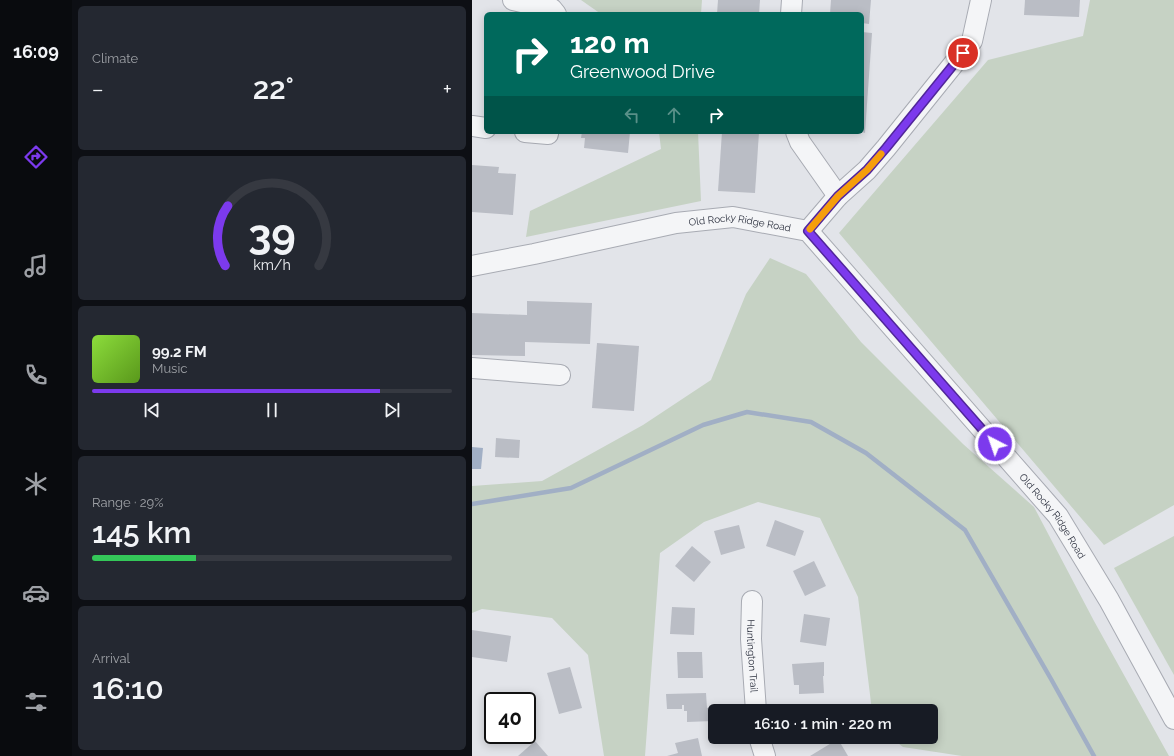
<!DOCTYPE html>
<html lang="en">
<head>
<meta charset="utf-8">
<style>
  body { margin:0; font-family:Raleway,sans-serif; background:#242831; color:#f1f3f6; height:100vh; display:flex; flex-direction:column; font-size:15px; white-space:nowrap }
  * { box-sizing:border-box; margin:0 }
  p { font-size:13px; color:#9ea1a6 }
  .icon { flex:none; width:22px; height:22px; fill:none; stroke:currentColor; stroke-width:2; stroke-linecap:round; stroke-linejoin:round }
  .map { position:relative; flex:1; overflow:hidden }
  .sheet { display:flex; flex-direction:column; gap:6px; padding:6px; background:#0d0f14; width:400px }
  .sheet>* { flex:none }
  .banner { position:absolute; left:12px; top:12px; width:380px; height:122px; border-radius:6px; box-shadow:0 2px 10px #0003; background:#00695c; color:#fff; overflow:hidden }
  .speed { position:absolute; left:12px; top:692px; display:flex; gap:8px; font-size:20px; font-weight:700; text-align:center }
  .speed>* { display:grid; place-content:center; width:52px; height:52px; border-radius:50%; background:#171b24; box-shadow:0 2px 10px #0003; line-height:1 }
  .speed .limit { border:2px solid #111; border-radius:6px; background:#fff; color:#111 }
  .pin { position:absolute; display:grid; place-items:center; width:34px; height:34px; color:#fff; margin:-17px; border:2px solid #fff; border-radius:50%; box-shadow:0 1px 4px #0007 }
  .me { position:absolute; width:44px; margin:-22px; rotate:319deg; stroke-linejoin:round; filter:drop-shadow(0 0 3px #0008) }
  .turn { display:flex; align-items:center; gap:14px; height:84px; padding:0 20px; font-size:18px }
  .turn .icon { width:52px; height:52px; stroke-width:2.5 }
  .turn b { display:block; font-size:28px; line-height:34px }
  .lanes { display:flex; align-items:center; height:38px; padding:0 20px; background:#0003; justify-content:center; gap:20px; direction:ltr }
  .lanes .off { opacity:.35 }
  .big { font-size:30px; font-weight:600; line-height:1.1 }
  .sheet .tile { flex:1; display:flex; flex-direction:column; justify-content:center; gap:6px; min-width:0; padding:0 14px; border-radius:6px; background:#242831 }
  .sheet .dial { align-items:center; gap:0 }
  .dial svg { height:104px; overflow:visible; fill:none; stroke:#363941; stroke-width:7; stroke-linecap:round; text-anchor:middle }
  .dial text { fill:#f1f3f6; stroke:none }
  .song { display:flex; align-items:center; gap:12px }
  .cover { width:48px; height:48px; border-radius:6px; background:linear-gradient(135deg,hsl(90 70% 55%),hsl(90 70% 35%)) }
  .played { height:4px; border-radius:2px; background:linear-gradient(90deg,#7c3aed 80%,#363941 80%) }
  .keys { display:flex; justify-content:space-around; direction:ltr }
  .heat { display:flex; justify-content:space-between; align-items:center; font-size:22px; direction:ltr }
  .charge { height:6px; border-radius:3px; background:linear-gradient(90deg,#34c759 29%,#363941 0) }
  .trip { position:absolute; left:236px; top:704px; width:230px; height:40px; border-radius:6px; background:#171b24; box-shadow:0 2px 10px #0003; font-weight:600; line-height:40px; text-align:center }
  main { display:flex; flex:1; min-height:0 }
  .menu { display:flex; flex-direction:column; width:72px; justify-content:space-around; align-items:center; background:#090b0e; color:#9ea1a6 }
  .menu .icon { width:28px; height:28px }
  .menu .selected { color:#7c3aed }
  .menu b { font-size:18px; color:#f1f3f6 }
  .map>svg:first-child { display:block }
  .green { fill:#c6d2c4 }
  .water { fill:#a1afc5 }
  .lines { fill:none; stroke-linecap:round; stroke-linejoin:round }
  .stream { stroke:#a1afc5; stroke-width:4.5 }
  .building { fill:#babdc5 }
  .minor-casing { stroke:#a8abb3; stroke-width:22 }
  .minor { stroke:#f4f5f7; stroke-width:20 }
  .route-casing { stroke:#51269a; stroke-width:10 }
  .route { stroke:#7c3aed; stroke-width:7 }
  .slow { stroke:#f59e0b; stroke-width:7 }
  .labels { text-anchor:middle; stroke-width:3.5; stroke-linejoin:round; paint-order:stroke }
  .street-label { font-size:10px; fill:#2c313f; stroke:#f1f3f6 }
</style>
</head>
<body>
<main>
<nav class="menu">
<b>16:09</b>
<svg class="icon selected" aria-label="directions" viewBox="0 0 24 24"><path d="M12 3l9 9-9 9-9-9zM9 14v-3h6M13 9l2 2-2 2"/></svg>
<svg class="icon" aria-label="music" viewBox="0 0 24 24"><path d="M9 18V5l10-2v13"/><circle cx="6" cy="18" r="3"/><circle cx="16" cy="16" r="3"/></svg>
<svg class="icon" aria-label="phone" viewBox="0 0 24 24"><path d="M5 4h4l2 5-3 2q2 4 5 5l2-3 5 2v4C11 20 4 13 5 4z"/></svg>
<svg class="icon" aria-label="climate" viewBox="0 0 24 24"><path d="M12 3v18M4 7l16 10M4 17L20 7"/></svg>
<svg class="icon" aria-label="car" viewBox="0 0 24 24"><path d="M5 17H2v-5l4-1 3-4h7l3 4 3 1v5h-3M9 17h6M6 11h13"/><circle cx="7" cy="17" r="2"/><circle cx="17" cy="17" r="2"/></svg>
<svg class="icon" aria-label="filters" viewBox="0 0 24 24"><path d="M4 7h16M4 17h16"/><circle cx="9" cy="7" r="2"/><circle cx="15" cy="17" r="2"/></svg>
</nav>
<section class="sheet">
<div class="tile"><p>Climate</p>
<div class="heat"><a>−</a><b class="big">22°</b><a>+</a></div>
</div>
<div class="tile dial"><svg viewBox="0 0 100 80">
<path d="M14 69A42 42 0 1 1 86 69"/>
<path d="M14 69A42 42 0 0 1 16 23" stroke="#7c3aed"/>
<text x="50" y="56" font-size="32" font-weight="700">39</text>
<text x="50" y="72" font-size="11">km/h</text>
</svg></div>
<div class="tile">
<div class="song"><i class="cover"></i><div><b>99.2 FM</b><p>Music</p></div></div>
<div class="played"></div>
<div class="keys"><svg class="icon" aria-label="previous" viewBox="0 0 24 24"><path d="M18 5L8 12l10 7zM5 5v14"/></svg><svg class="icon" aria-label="pause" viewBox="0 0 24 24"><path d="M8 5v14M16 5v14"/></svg><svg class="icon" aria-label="next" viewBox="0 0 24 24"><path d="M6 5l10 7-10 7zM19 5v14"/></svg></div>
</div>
<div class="tile"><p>Range · 29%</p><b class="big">145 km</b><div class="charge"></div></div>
<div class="tile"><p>Arrival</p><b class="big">16:10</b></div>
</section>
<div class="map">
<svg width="702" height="756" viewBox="0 0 702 756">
  <rect width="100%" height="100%" fill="#e2e4e9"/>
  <!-- green -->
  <g class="green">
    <path d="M109,0H230L229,14H129Z"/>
    <path d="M618,0H702V505L632,545L367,233L516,60L611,36Z"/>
    <path d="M187,132H226L229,201L54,237L58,211L189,149Z"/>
    <path d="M298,258L334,274L389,342L491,444L562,507L622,621L697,756H490L431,747L418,737H459V711H400L386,597L348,518L286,502L232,522L188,553L173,756H132L116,655L80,618L10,609L0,613V486L70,481L171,425L239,380L274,294Z"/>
    <path d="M702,536V675L642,568Z"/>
  </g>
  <!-- water -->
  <path class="water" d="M0,447L11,448L9,469H0Z"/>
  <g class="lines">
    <!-- stream -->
    <path class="stream" d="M0,504L99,488L231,425L275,412L339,422L394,453L493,530L579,679L622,756"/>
  </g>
  <!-- building -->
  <g class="building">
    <path d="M246,0H288L287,14H245Z"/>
    <path d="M359,0H399L397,24L390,23V14H358Z"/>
    <path d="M553,0H608L607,17L552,15Z"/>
    <path d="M390,32L400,33L393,133L390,132Z"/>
    <path d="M110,132H158L156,153L112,148L113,138H109Z"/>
    <path d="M250,132H287L283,193L246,191Z"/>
    <path d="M0,165L27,167L26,173L44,174L41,215L0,212Z"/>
    <path d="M55,301L120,303L118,344L53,342V356L0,355V313L55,315Z"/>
    <path d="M125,343L167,346L162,411L120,408Z"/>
    <path d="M24,438L48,440L47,458L23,457Z"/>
    <path d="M303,520L332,531L323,556L294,546Z"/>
    <path d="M267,525L273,548L249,555L242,531Z"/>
    <path d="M220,546L239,562L222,582L203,566Z"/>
    <path d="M342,561L354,586L333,596L321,571Z"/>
    <path d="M200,607L223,608L222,635L198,634Z"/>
    <path d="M332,614L358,618L354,646L328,642Z"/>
    <path d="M0,630L39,636L35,662L0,657Z"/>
    <path d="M205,652H230L231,678H206Z"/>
    <path d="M352,662V676H351L352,693L327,694V685H322L320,664Z"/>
    <path d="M98,667L110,708L87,714L75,673Z"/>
    <path d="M234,693L235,708L241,707V721L215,722V711H212V705H210V709H195L194,694Z"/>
    <path d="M345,704L346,709L355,707L356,711H326L325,708Z"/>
    <path d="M226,738L230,756H195L206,753L203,743Z"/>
    <path d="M366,739L376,756H338Z"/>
    <path d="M63,741L76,756H46Z"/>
  </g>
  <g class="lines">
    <!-- minor casing -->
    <g class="minor-casing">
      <g id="minor">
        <path d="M41,0L80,9L84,14"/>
        <path d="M319,14L320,0"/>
        <path d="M0,126L14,128"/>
        <path d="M53,132L76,134V132"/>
        <path d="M324,132L328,142L366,196"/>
        <path d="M336,231L366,196L395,170L414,148L500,41L509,0"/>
        <path id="s1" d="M0,266L62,254L204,223L261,217L336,231L586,516L637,600L702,719"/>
        <path d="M0,368L88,375"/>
        <path id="s2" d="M280,601L279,639L284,711"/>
        <path d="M287,737L293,756"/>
      </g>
    </g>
    <!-- minor -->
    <use href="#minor" class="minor"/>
  </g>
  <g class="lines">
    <!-- route casing -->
    <g class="route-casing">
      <path id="route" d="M491,53L414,148L395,170L366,196L336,231L523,444"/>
    </g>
    <!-- route -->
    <use href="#route" class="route"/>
    <!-- slow -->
    <path class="slow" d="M338,229L366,196L395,170L409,154"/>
  </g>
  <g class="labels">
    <!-- street labels -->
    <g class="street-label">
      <text dy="4" stroke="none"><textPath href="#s1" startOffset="273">Old Rocky Ridge Road</textPath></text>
      <text dy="4" stroke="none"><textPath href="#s1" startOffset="718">Old Rocky Ridge Road</textPath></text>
      <text dy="4" stroke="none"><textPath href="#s2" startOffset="55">Huntington Trail</textPath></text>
    </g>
  </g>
</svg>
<div class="speed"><div class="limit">40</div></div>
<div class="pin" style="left:491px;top:53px;background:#d93025"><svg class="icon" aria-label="arrive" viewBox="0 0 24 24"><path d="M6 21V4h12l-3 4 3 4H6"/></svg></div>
<svg class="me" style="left:523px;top:444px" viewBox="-20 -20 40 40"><circle r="17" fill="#7c3aed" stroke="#fff" stroke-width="3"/><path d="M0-11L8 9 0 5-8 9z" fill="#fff"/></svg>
<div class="trip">16:10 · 1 min · 220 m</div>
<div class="banner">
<div class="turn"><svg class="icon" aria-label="right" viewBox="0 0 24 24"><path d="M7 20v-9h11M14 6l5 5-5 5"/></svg><div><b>120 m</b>Greenwood Drive</div></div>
<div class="lanes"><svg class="icon off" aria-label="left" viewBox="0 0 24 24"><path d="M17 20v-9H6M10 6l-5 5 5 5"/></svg><svg class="icon off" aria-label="ahead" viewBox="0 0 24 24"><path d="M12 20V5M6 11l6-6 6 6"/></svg><svg class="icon" aria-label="right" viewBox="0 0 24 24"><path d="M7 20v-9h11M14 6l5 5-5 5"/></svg></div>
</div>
</div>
</main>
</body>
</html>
